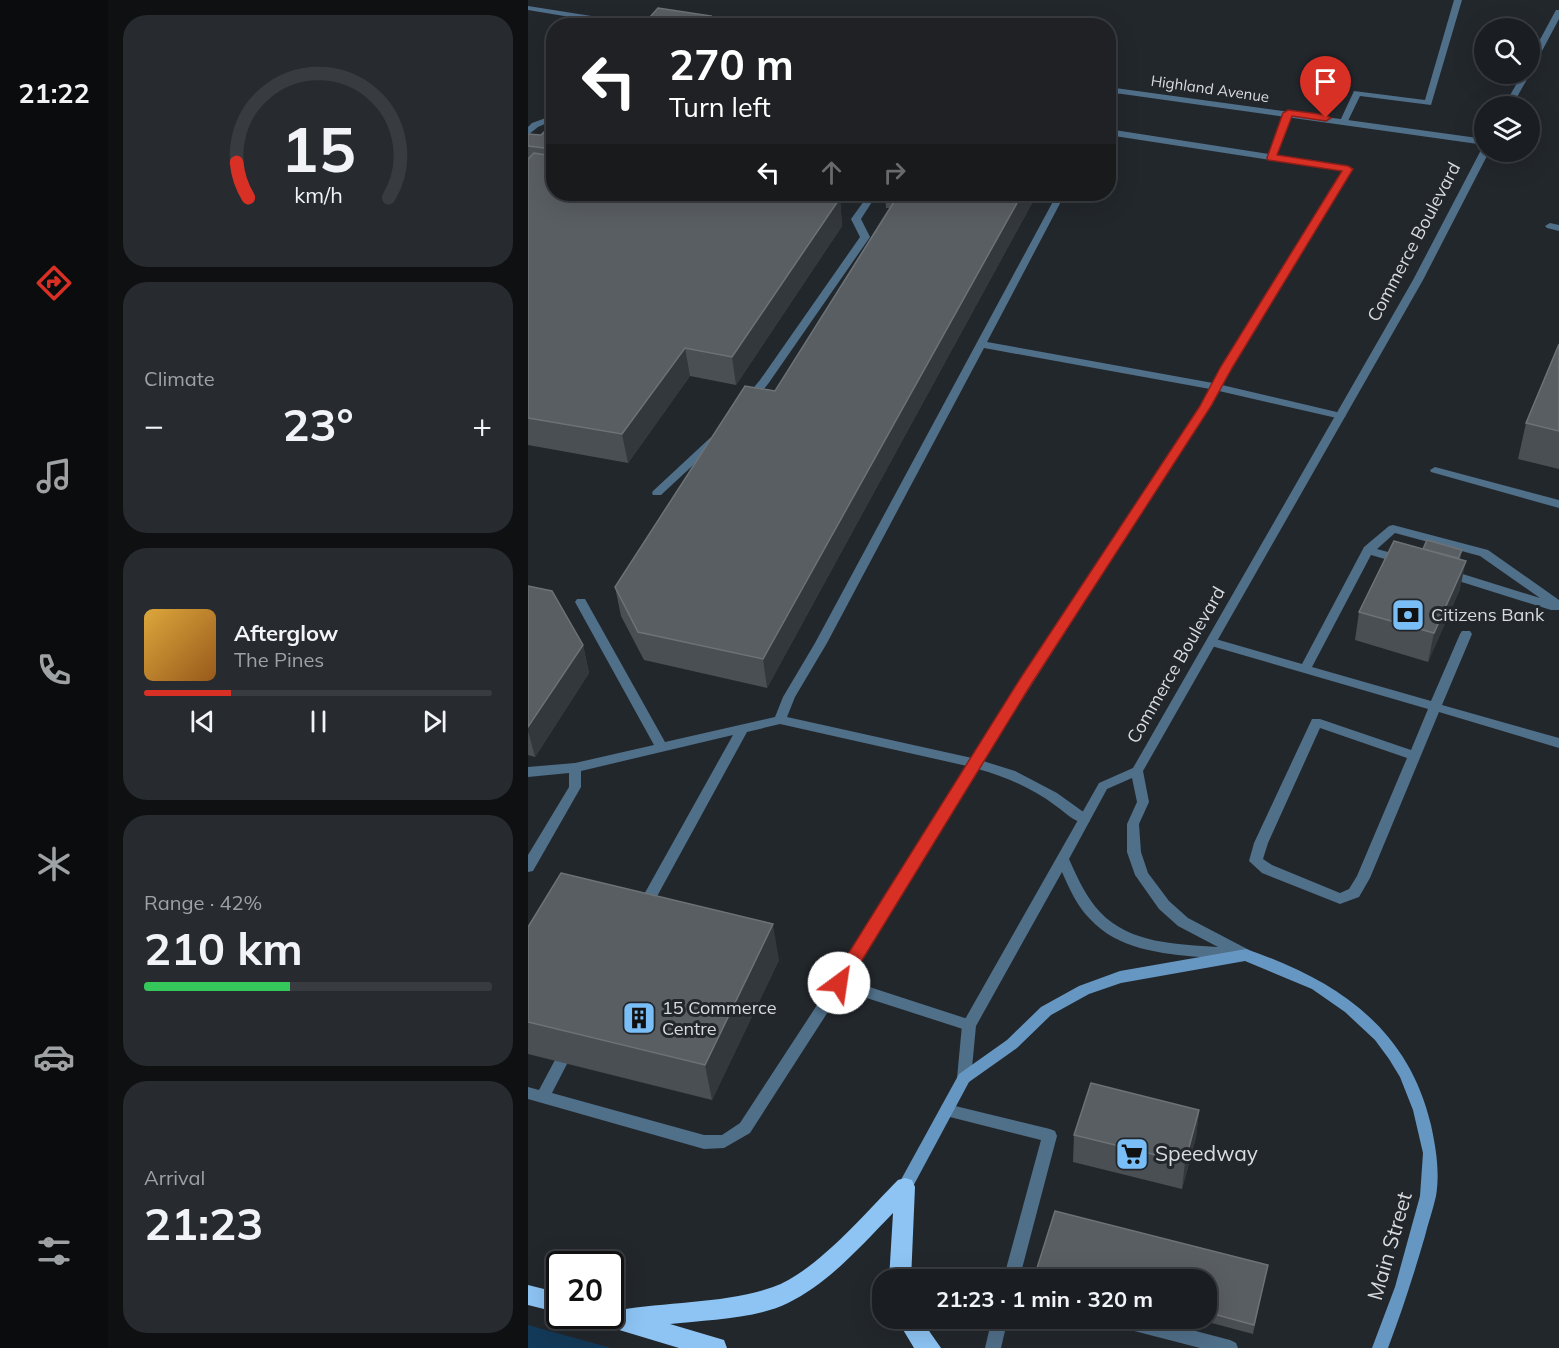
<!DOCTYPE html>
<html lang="en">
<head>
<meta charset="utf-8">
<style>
  body { margin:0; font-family:Mulish,sans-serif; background:#272a2e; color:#f1f3f6; height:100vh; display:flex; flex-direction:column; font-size:22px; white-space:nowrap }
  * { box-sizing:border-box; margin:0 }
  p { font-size:20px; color:#9fa2a5 }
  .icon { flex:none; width:33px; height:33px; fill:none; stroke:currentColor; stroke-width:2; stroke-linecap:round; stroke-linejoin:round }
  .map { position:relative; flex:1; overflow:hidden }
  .drawer { display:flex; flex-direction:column; gap:15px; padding:15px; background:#0e1012; width:420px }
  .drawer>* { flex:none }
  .hud { position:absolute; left:18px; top:18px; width:570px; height:183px; border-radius:24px; box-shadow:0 6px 24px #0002,0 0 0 2px #383b3f; background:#202124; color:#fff; overflow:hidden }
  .tools { position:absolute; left:946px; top:18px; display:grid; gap:12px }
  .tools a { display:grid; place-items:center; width:66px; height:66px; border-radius:50%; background:#1a1d21; box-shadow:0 6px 24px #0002,0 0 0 2px #383b3f; font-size:30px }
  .speed { position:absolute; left:18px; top:1251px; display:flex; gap:12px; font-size:30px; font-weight:700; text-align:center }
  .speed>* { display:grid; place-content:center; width:78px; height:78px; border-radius:50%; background:#1a1d21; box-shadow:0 6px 24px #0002,0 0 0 2px #383b3f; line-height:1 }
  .speed .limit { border:3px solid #111; border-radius:9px; background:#fff; color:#111 }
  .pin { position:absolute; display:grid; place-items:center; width:51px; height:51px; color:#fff; margin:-62px -26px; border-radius:50% 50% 50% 0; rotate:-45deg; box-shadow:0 0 6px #0007 }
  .pin .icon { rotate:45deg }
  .me { position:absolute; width:66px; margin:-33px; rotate:31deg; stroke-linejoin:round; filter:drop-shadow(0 0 4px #0008) }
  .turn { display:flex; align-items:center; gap:21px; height:126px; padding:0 24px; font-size:27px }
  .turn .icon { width:78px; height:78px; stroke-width:2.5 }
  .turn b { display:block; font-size:42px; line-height:51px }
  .lanes { display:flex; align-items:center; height:57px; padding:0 24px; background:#0003; justify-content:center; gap:30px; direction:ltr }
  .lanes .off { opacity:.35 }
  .big { font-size:45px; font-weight:700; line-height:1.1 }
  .drawer .tile { flex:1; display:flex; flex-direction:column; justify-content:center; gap:9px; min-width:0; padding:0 21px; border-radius:24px; background:#272a2e }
  .drawer .dial { align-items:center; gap:0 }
  .dial svg { height:156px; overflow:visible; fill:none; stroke:#383b3f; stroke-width:7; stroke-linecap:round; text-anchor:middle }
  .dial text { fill:#f1f3f6; stroke:none }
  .song { display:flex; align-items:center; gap:18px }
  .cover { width:72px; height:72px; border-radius:9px; background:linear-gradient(135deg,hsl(40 70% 55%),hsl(30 70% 35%)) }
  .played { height:6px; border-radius:3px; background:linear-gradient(90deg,#d93025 25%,#383b3f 25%) }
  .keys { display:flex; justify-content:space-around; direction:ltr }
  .heat { display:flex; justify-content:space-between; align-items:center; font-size:33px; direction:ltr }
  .charge { height:9px; border-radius:4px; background:linear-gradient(90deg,#34c759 42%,#383b3f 0) }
  .trip { position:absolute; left:344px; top:1269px; width:345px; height:60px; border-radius:24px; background:#1a1d21; box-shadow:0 6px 24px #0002,0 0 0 2px #383b3f; font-weight:700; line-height:60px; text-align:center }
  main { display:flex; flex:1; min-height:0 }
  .menu { display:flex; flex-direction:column; width:108px; justify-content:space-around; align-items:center; background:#0a0c0d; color:#9fa2a5 }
  .menu .icon { width:42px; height:42px }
  .menu .current { color:#d93025 }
  .menu b { font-size:27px; color:#f1f3f6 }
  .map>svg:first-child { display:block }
  .green { fill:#133a59 }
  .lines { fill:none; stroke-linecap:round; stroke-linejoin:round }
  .service { fill:#506f89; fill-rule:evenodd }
  .minor { fill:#506f89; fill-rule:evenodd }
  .tertiary { fill:#506f89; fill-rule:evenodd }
  .secondary { fill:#6697c2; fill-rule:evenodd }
  .trunk { fill:#8dc4f4; fill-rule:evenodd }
  .wall { fill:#4a4f54 }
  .shaded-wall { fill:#33383d }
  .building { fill:#595e62; stroke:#6d7276; stroke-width:1.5 }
  .route { fill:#d93025; stroke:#8d1f18; stroke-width:1.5 }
  .labels { text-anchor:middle; stroke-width:6; stroke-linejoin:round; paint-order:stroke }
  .far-street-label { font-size:15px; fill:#d9dcdf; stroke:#22272c }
  .street-label { font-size:18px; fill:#d9dcdf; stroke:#22272c }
  .poi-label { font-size:18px; fill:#d9dcdf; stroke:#22272c; text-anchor:start }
  .near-poi-label { font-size:21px; fill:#d9dcdf; stroke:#22272c; text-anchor:start }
  .near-street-label { font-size:21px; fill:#d9dcdf; stroke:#22272c }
</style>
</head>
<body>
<main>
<nav class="menu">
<b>21:22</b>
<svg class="icon current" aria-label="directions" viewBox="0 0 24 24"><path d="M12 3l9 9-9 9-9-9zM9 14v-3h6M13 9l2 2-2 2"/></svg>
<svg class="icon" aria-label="music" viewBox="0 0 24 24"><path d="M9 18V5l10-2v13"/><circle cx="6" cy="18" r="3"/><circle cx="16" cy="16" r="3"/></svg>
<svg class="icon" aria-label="phone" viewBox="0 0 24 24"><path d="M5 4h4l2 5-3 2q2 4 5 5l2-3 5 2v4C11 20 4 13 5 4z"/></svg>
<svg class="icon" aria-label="climate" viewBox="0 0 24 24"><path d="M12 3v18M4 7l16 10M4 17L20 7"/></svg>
<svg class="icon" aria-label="car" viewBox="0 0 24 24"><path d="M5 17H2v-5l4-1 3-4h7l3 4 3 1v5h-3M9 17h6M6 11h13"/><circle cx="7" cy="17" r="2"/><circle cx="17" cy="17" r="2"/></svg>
<svg class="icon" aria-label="filters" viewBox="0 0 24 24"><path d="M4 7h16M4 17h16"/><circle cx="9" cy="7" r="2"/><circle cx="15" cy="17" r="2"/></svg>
</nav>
<section class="drawer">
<div class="tile dial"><svg viewBox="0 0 100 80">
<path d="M14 69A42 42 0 1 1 86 69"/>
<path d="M14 69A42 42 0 0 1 8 51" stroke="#d93025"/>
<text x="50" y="56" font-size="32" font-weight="700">15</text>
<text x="50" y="72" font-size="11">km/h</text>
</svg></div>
<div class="tile"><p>Climate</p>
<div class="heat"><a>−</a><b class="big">23°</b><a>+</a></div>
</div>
<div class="tile">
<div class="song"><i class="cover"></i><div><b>Afterglow</b><p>The Pines</p></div></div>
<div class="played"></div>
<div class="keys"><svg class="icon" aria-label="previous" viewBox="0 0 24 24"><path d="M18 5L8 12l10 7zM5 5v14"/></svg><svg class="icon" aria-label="pause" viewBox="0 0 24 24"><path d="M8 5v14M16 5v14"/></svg><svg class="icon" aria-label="next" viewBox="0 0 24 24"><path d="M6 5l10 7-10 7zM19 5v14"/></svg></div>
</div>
<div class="tile"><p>Range · 42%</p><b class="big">210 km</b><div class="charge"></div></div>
<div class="tile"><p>Arrival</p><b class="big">21:23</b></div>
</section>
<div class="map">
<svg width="1031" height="1348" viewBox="0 0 1031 1348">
  <rect width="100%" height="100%" fill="#22272c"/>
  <!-- green -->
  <path class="green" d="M0,1325L83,1348H0Z"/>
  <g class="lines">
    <!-- service -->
    <g class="service">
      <path d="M926,0H934L903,105L832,96L819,123H813L812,121L826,91L897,100Z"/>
      <path d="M586,88L593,90L583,105H580V96Z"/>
      <path d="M760,110L764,113L749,155L820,166L824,169L694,385L813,413L818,416L813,419L691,391L455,761L487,771L529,793L561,816L562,819L561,822C549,826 537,812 528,806C504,788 478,777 450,769L320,980L446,1021L448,1025L446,1029L441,1031L314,990L222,1133L196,1148L176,1149L0,1099V1087L11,1090L28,1058L33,1056L38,1058L40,1062L24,1093L176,1135H194L212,1123L306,979L439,766L252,724L219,732L121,911L116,912L111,911L109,907L205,735L53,771V787L5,871L0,872V855L41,787V773L0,777V767L47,763L126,745L47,602L49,599H57L137,742L247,717L255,697L287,643L529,194H537L459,342L685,383L814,171L580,135V129L741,154L756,113ZM456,348L682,389L673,406L493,680L444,758L259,717L267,697L299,643Z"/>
      <path d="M26,115V120L10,127L0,135V127L4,123Z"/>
      <path d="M341,194H349L333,219L342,237L240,384L225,402H217L216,400L217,398L232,380L332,237L323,219Z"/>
      <path d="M1022,223L1031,225V231L1019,228L1017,226Z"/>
      <path d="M186,437L191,440L190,442L133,495H125L124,493L125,491L182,438Z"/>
      <path d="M907,467L1031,500V508L903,472L902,470Z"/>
      <path d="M865,525L960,550L1031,600V610H1023L921,578L919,575L925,571L1012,598L952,556L867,533L849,549L878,557L880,560L874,564L843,555L784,667L903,701L932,634L934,631H942L944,634L914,705L1031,738V748L911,712L842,878L831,897L812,904L734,873L721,861L726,843L784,719H792L883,750L900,709L680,645L678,642L684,638L774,664L836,547L861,526ZM792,728L879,758L829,876L821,889L812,893L744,865L735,859L740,843Z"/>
      <path d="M419,1104L522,1129L527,1131L529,1136L491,1280H475L513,1140L414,1115L412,1110L414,1105Z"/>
      <path d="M464,1318H480L473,1348H457Z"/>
      <path d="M579,1318H618L702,1340L708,1343L710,1348H672L587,1326L581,1323Z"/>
    </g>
    <!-- minor -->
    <g class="minor">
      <path d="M0,6L114,24L118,26H96L0,10Z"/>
      <path d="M580,87L957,139V145L580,92Z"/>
    </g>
    <!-- tertiary -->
    <g class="tertiary">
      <path d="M1028,10H1031V19L1006,66L1002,68V58Z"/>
      <path d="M994,74H1002L984,106H976Z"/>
      <path d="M957,147V152H961L895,280L615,771L621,802L611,824L613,852L620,873L641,901L660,918L723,951L725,955L723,959L718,961C705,956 687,958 672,957C634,954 589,949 562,919C549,906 541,888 534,872L448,1026L443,1078L441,1082L436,1084L431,1082L429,1078L434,1025L436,1021L571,783L605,768L885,280L953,150ZM604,778L609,802L599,824V852L607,875L631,909L650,926L690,947C649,944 602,944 572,912C558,897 549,877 541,859L579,789Z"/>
    </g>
    <!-- secondary -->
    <path class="secondary" d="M718,949C808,980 880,1027 903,1125C908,1148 912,1172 908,1196C905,1210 900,1223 897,1236C886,1274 874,1311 860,1348H844L867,1287L892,1196L895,1153L885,1110L872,1077L861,1059L847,1040L817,1012L784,989L717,961L593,983L561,994L523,1015L489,1048L441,1082L382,1192L377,1194L372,1192L369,1187L431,1074L479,1040L513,1007L551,986L592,971Z"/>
    <!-- trunk -->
    <g class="trunk">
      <path d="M377,1178L384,1180L387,1187L383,1280H361L365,1213C332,1247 302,1282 260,1303C228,1319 177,1320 142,1324L196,1340L199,1348H151L68,1323L65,1316H82V1307L91,1310C138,1302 201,1303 245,1287C288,1272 337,1213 370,1180Z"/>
      <path d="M0,1285L32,1293V1313L0,1305Z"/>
      <path d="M368,1318H392L413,1348H386Z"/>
    </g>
  </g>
  <!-- wall -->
  <g class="wall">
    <path d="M26,122V194L312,198L314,226L208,385L162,376L100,463L0,445V134L13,135Z"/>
    <path d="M357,194H509L239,688L116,660L93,616L87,587L247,391L361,208H358Z"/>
    <path d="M1031,344V469L990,459L998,423Z"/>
    <path d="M895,549L934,550L932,559V589L900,662L827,640L831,612Z"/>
    <path d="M0,586L55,645L61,673L7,757L0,755Z"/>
    <path d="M0,927L251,960L184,1100L0,1054Z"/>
    <path d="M671,1110L668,1137L654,1189L545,1162L546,1135Z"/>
    <path d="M740,1265L725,1334L665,1318H678V1280H517L509,1277V1268Z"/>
  </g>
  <!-- shaded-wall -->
  <g class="shaded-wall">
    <path d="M18,146L25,180L23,182L16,148Z"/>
    <path d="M494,194H509L239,688L235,659Z"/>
    <path d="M312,198L314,226L208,385L204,357Z"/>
    <path d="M157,348L162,376L100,463L94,434Z"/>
    <path d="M938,561L932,589L900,662L906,633Z"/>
    <path d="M55,645L61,673L7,757L0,731V727Z"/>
    <path d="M245,924L251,960L184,1100L177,1065Z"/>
    <path d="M671,1110L668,1137L654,1189L657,1162Z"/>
  </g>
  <!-- building -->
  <g class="building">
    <path d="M130,8L183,16L179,21L210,26H114Z"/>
    <path d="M26,122V147L18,146L16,148L0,146V134L13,135Z"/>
    <path d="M6,153L18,155L19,153L26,154V194H280L312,198L204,357L157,348L94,434L0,418V159Z"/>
    <path d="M371,194H494L235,659L110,632L87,587L217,386L247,391Z"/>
    <path d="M1031,344V431L998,423Z"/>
    <path d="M899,540L934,550L930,558L895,549Z"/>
    <path d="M866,541L938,561L906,633L831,612Z"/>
    <path d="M0,586L24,591L55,645L0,727Z"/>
    <path d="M33,873L245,924L177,1065L0,1022V927Z"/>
    <path d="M563,1083L671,1110L657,1162L546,1135Z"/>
    <path d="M527,1211L740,1265L726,1325L678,1312V1280H552L509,1268Z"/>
  </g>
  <!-- route -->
  <path class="route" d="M760,110L798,115L803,118L798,121L764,116L749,155L820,166L825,169L704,368L683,406L502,686L317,988L311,989L305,988L303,983L305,978L492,679L672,406L692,368L814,171L740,160L739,158L755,113Z"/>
  <!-- icons -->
  <defs>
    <g id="bank-square" transform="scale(1.725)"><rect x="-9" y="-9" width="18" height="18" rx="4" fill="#7abef8" stroke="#22272c"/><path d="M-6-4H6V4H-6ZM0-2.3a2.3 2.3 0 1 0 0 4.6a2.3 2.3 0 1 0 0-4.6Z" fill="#111"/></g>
    <g id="building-square" transform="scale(1.725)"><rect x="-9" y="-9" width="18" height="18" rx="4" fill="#7abef8" stroke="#22272c"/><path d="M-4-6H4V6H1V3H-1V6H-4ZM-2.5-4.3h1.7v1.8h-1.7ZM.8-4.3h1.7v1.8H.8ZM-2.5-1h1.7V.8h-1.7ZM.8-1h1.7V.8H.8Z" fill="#111"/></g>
    <g id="supermarket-square" transform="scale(1.725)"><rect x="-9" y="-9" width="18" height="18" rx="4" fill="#7abef8" stroke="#22272c"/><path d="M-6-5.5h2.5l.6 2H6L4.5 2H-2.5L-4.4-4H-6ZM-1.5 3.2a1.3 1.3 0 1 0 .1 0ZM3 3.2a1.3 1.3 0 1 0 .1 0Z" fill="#111"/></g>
  </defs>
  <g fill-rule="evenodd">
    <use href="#bank-square" x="880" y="615"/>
    <use href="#building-square" x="111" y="1018"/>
    <use href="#supermarket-square" x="604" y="1154"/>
  </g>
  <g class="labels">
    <!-- far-street labels -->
    <g class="far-street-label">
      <text transform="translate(682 89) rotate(8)" y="5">Highland Avenue</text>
    </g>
    <!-- street labels -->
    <g class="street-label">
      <text transform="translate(886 242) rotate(-62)" y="6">Commerce Boulevard</text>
      <text transform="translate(648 665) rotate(-60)" y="6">Commerce Boulevard</text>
    </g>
    <!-- poi labels -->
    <g class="poi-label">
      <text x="903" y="621">Citizens Bank</text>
      <text x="134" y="1014">15 Commerce<tspan x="134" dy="21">Centre</tspan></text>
    </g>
    <!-- near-poi labels -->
    <g class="near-poi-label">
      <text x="627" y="1161">Speedway</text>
    </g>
    <!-- near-street labels -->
    <g class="near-street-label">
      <text transform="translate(862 1246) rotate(-74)" y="7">Main Street</text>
    </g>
  </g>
</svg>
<div class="tools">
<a><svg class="icon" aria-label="search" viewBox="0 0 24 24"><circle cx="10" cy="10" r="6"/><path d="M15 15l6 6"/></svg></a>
<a><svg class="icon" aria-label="layers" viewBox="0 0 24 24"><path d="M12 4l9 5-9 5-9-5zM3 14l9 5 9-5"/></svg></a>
</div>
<div class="speed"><div class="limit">20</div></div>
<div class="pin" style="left:798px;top:118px;background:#d93025"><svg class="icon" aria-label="arrive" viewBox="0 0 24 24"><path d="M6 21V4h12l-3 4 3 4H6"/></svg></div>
<svg class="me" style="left:311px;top:983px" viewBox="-20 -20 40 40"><circle r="19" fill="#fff"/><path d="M0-13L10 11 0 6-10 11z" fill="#d93025"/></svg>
<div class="trip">21:23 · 1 min · 320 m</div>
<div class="hud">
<div class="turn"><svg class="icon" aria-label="left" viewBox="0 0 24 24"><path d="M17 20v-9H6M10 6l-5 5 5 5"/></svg><div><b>270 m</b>Turn left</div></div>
<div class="lanes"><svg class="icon" aria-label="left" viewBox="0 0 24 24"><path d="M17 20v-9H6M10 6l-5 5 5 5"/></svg><svg class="icon off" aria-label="ahead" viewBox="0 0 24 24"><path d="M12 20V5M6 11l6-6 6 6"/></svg><svg class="icon off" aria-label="right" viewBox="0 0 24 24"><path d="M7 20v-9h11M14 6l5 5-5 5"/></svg></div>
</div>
</div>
</main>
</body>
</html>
